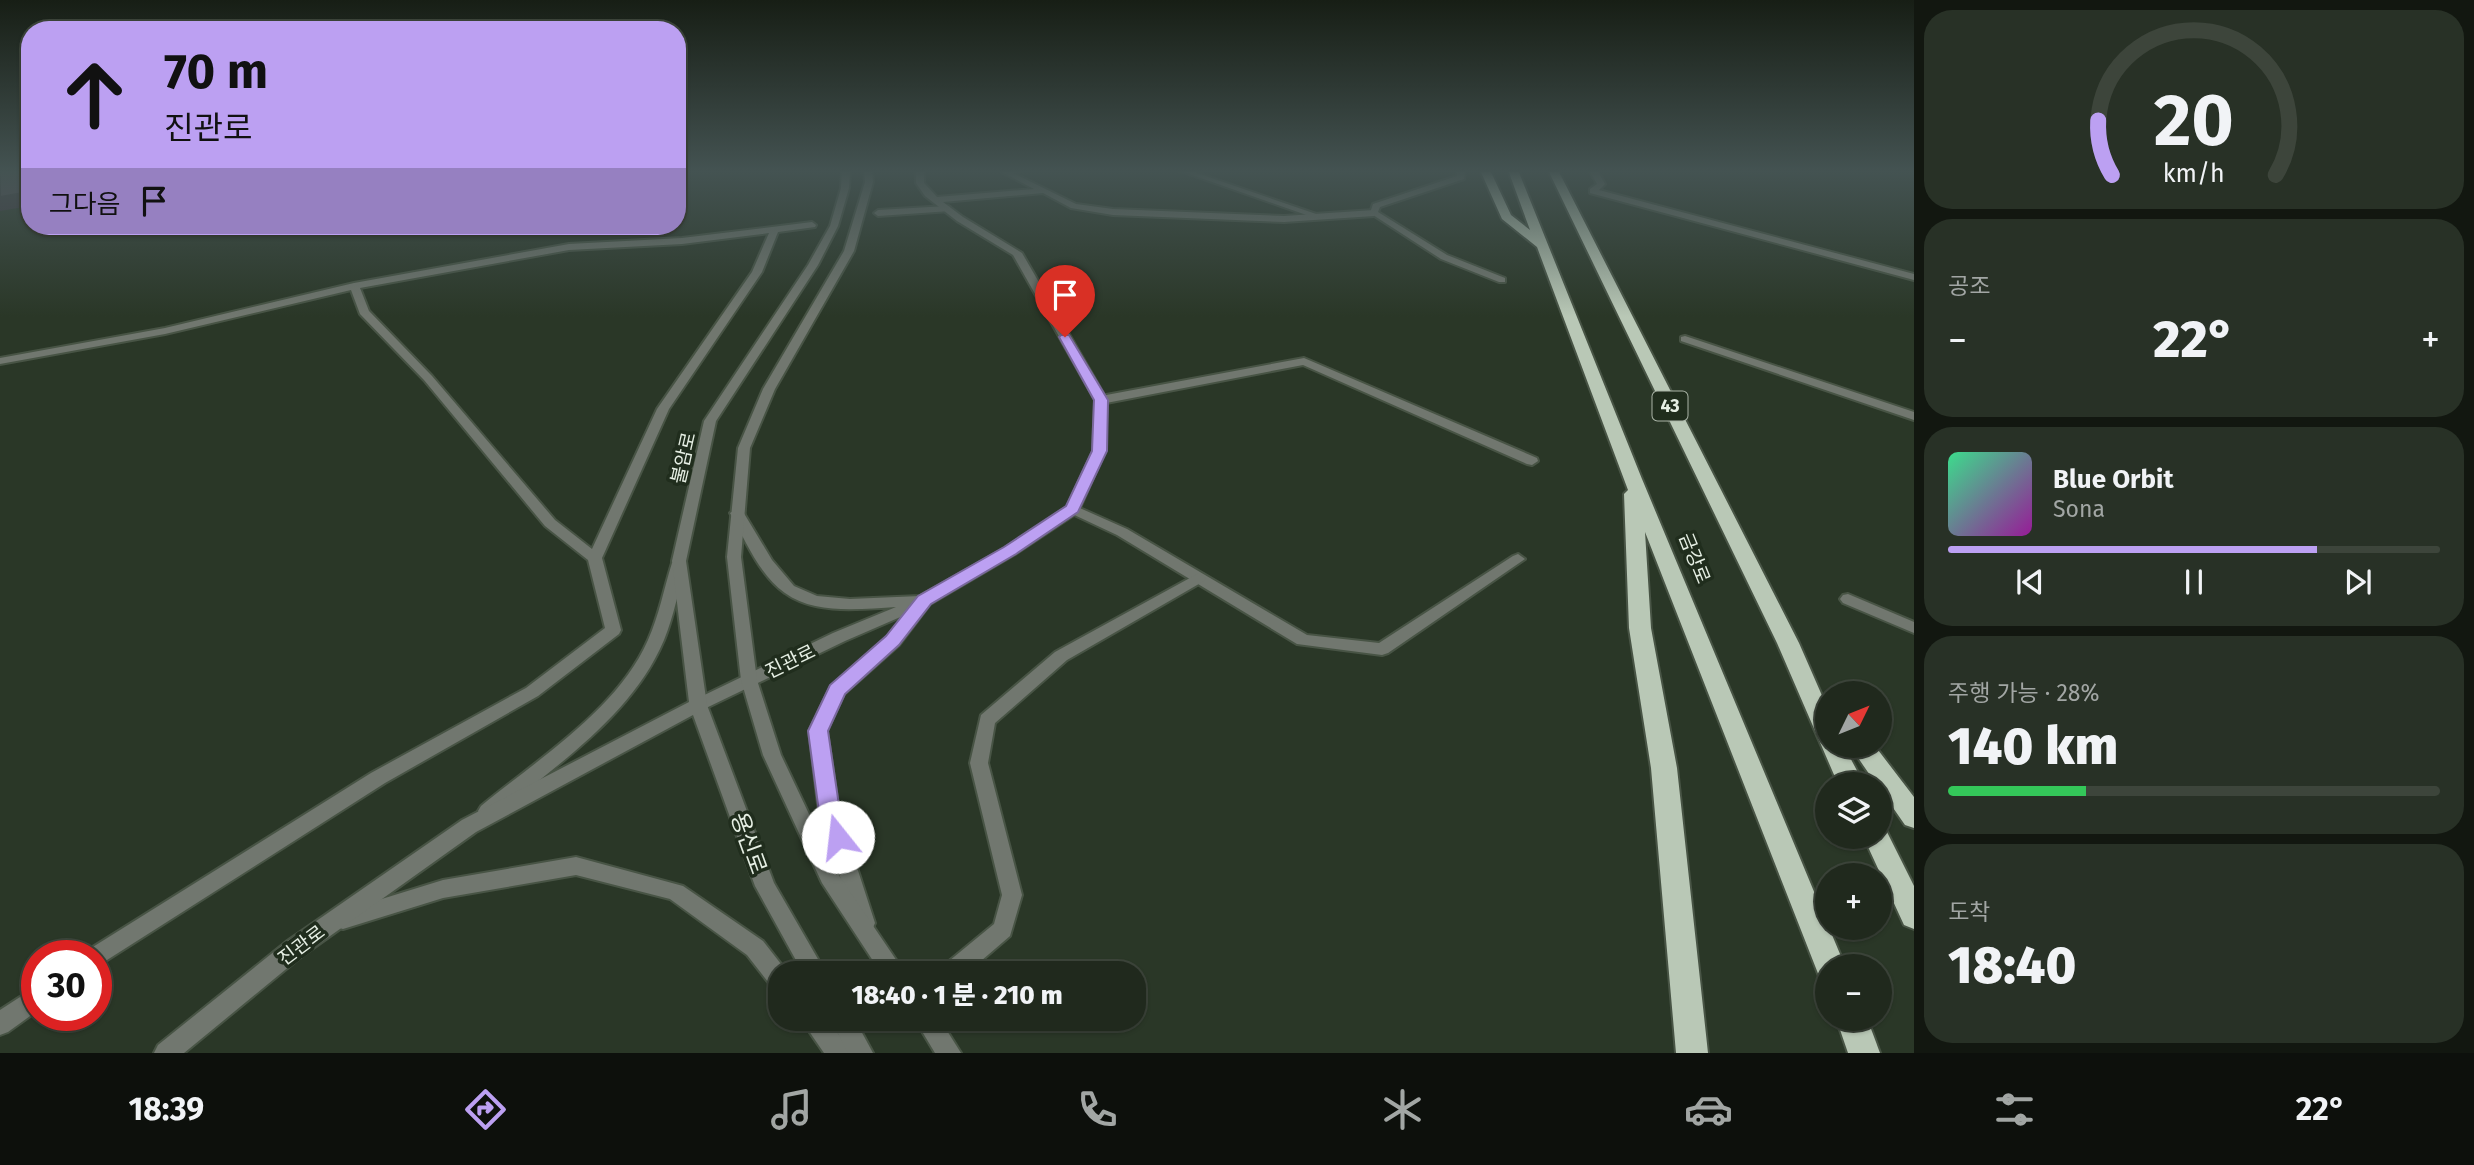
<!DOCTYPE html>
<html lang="ko">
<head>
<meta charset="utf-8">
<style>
  body { margin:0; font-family:"Fira Sans","Noto Sans KR",sans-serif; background:#283126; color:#f1f3f6; height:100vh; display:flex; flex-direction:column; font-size:26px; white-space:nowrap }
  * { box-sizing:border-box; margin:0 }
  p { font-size:23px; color:#a2a6a4 }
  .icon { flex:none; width:38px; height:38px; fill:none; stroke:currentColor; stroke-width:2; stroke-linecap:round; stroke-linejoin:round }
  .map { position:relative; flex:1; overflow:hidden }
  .details { display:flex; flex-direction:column; gap:10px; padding:10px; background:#121710; width:560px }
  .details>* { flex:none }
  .guide { position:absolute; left:21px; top:21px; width:665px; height:214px; border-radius:28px; box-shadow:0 2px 5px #0004,0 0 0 2px #3d453b; background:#bca0f2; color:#111; overflow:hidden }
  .needle { width:46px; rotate:47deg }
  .tools { position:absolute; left:1815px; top:681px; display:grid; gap:14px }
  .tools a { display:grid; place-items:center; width:77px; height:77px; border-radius:50%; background:#20291d; box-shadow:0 2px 5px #0004,0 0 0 2px #3d453b; font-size:35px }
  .speed { position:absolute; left:21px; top:940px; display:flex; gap:14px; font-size:35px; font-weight:700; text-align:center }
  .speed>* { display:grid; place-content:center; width:91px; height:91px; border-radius:50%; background:#20291d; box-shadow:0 2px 5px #0004,0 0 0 2px #3d453b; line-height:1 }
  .speed .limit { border:10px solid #d22; background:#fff; color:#111 }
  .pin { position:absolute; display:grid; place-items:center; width:60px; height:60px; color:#fff; margin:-72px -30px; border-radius:50% 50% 50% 0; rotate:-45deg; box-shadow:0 0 7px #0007 }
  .pin .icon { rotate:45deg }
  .me { position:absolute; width:77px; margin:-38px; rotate:344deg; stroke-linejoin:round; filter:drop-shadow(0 0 5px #0008) }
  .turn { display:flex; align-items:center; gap:24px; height:147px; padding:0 28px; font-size:32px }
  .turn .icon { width:91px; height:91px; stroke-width:2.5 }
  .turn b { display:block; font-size:49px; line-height:60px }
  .then { display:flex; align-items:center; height:66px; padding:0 28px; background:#0003; gap:14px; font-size:26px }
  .big { font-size:52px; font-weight:800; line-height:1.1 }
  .details .card { flex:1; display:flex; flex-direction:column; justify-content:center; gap:10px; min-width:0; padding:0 24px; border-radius:28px; background:#283126 }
  .details .dial { align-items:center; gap:0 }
  .dial svg { height:182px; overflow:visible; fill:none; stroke:#3d453b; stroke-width:7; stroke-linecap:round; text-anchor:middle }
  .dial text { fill:#f1f3f6; stroke:none }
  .song { display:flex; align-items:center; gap:21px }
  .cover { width:84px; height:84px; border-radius:10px; background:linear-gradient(135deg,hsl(150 70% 55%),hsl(300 70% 35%)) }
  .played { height:7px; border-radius:4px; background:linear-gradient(90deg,#bca0f2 75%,#3d453b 75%) }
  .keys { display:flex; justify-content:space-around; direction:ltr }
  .heat { display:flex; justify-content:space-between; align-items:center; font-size:38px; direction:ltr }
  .charge { height:10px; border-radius:5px; background:linear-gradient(90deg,#34c759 28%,#3d453b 0) }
  .trip { position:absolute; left:768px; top:961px; width:378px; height:70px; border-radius:28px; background:#20291d; box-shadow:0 2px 5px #0004,0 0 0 2px #3d453b; font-weight:800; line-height:70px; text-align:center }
  .tab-bar { display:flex; height:112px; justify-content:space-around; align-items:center; background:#0d100c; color:#a2a6a4 }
  .tab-bar .icon { width:49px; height:49px }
  .tab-bar .current { color:#bca0f2 }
  .tab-bar b { font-size:32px; color:#f1f3f6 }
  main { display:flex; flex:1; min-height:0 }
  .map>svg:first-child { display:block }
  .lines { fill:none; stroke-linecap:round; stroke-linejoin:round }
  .service-casing { stroke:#485445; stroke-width:4 }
  .minor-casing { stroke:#485445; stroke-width:4 }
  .tertiary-casing { stroke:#485445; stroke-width:4 }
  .trunk-casing { stroke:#485445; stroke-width:4 }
  .service { fill:#71776f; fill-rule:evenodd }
  .minor { fill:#71776f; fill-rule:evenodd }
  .tertiary { fill:#71776f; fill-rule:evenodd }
  .trunk { fill:#b9c8b6; fill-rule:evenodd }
  .shaded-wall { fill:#3f3541 }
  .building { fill:#5a4c5d; stroke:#3f3541; stroke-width:2 }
  .route { fill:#bca0f2; stroke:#7a689d; stroke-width:2 }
  .labels { text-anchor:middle; stroke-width:7; stroke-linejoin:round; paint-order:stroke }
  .shield { fill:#202d1d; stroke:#abb5a8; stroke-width:2 }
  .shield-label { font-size:18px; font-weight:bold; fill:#e6efe4 }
  .street-label { font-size:19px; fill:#e6efe4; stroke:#202d1d }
  .near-street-label { font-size:23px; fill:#e6efe4; stroke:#202d1d }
</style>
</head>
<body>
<main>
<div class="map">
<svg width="1914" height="1053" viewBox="0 0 1914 1053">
  <rect width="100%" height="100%" fill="#2a3727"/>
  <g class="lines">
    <!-- service casing -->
    <g class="service-casing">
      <g id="service">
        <path d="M1013,170H1024L1008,175L1004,173Z"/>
        <path d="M1178,170H1188L1322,216L1315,218Z"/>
        <path d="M1457,170H1465L1464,179L1380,207L1378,212L1447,255L1505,278V282H1499L1441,259L1370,213L1373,204L1457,176Z"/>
        <path d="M1589,170H1597L1605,184L1599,190L1914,274V280L1590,193V189L1597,184Z"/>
        <path d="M947,206L950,207V211L878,216L874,213L878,210Z"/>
        <path d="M812,222L816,225L815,227L778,232L762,272L669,409L602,558L621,630L619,634L538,696L385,783L96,967V956H86L88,950L371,773L526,688L605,628L588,560L545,526L424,380L360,314L351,290L165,334L0,364V358L165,328L354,283L569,244L682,238ZM769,233L752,272L657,409L592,549L555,520L432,376L369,311L360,288L569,250L682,244Z"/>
        <path d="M1685,336L1914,412V420L1681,341V337Z"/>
        <path d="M1304,358L1537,458L1538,461L1532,465L1527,464L1303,365L1101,404L1095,400L1101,396Z"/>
        <path d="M1073,505L1127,529L1307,635L1379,643L1513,556L1518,554L1525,559L1388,653L1382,655L1297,644L1117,535L1068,512L1066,509Z"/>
        <path d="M1848,594L1914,622V633L1843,603L1840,599L1843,595Z"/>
        <path d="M37,986V1011L8,1032L0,1035V1010Z"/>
      </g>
    </g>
    <!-- minor casing -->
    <g class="minor-casing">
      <g id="minor">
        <path d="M916,170H924V183L937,197L1034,189L998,170H1007L1076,204L1113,209L1284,216L1374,210L1378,213L1374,216L1284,222L1113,215L1071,208L1043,193L943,202L963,217L1022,253L1107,400L1105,451L1078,512L1015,554L930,604L899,645L844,694L827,731L839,812L875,923L872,930L865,932L858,930L855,923L819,812L809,731L831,686L887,637L905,615L845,641L704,709L698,711L692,709L689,705L692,701L833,633L896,607C861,609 815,615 785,593C759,575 745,539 730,513L737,509L742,510L772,560L794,586L817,596L850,599L920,596L1005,548L1067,507L1093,451L1095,400L1013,255L957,221L925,196L916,183Z"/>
        <path d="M679,558L686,563C679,588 674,616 664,640C632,716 556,765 495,816L488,819L481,816L478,811L481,806C538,759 618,709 648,640C659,616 664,588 672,563Z"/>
        <path d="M1199,573L1206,578L1204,581L1067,660L995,723L988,763L1022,895L1010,936L967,973H940L943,966L994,924L1002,895L970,763L981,715L1055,652Z"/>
        <path d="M576,857L683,886L763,941L788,973H780V990L772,987L747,955L670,899L576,875L443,898L343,929L336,927L333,920L336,913L343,911L443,880Z"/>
        <path d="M800,1018H826L847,1045L851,1053H824Z"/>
      </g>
    </g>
    <!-- tertiary casing -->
    <g class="tertiary-casing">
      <g id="tertiary">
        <path d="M842,170H850L849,188L838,226L818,265L716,421L686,561L707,705L774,883L826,973H803L755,886L693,715L476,832L302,956L184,1053H154L158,1045L286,942L462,820L689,702L672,561L704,421L808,265L830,226L841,188Z"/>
        <path d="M864,170H872L873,182L854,251L775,389L750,448L741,557L757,680L781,755L836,871L905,973H881L822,883L763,755L741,680L727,557L738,448L763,389L844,251L865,182Z"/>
        <path d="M830,1018H854L873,1053H848Z"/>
        <path d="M914,1018H939L961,1053H935Z"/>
      </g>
    </g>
    <!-- trunk casing -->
    <g class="trunk-casing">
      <g id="trunk">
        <path d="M1480,170H1490L1511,215L1530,230L1508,170H1518L1642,479L1845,966H1827V979L1819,976L1645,532L1651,628L1677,768L1708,1053H1676L1651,768L1629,628L1624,494L1628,490L1537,247L1502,219Z"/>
        <path d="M1548,170H1558L1799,643L1827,707V746H1844L1864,784H1838L1777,643Z"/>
        <path d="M1850,746H1875L1914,797V828L1905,825L1880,789V784H1876Z"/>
        <path d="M1880,826L1885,828L1914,886V929L1904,925L1863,836H1880Z"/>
        <path d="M1836,1018H1867L1880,1053H1848Z"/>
      </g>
    </g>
    <!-- service -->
    <use href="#service" class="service"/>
    <!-- minor -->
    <use href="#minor" class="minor"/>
    <!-- tertiary -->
    <use href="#tertiary" class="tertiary"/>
    <!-- trunk -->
    <use href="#trunk" class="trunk"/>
  </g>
  <!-- shaded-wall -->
  <path class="shaded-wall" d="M19,170H24L30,206L0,211V197Z"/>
  <!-- building -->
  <path class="building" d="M0,170H19L23,193L0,197Z"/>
  <!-- sky -->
  <linearGradient id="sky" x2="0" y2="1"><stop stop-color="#171e15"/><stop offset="0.54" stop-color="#445352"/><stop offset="1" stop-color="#445352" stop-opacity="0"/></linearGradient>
  <rect width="1914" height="317" fill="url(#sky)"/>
  <!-- route -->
  <path class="route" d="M1061,335H1069L1108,400L1107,451L1078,512L1016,554L931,604L899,645L845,694L828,731L840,812L849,837L845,843L838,846L830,843L819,812L808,731L830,685L886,636L918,596L1004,547L1066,506L1092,451L1094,400L1059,337Z"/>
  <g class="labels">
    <!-- shield labels -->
    <rect class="shield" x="1652.5" y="391.5" width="35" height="29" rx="5"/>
    <g class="shield-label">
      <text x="1670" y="412">43</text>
    </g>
    <!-- street labels -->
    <g class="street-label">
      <text transform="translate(683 458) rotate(-77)" y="7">불암로</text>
      <text transform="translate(1695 558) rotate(68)" y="7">금강로</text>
      <text transform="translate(790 661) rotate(-26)" y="7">진관로</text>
      <text transform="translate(301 945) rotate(-37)" y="7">진관로</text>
    </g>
    <!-- near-street labels -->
    <g class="near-street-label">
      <text transform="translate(749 843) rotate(70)" y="8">용신로</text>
    </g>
  </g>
</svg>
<div class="tools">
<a><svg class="needle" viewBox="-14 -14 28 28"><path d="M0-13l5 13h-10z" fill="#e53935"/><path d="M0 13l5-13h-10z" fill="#a2a6a4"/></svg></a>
<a><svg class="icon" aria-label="layers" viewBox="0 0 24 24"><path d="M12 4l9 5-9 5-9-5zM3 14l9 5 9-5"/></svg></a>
<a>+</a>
<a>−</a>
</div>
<div class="speed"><div class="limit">30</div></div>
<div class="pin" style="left:1065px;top:337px;background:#d93025"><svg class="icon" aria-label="arrive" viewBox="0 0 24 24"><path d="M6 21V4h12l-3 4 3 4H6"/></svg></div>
<svg class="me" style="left:838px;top:837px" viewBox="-20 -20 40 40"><circle r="19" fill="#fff"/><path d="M0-13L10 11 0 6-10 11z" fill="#bca0f2"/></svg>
<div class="trip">18:40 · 1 분 · 210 m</div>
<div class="guide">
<div class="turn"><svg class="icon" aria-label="ahead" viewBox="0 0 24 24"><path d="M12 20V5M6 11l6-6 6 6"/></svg><div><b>70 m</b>진관로</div></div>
<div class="then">그다음<svg class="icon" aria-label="arrive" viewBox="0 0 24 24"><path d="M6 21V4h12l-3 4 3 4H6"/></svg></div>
</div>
</div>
<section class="details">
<div class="card dial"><svg viewBox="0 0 100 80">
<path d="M14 69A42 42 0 1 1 86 69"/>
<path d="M14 69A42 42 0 0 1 8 45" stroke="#bca0f2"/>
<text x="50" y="56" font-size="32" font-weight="700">20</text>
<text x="50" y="72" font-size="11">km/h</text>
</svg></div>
<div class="card"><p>공조</p>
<div class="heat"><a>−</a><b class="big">22°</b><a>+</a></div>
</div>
<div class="card">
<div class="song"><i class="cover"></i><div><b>Blue Orbit</b><p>Sona</p></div></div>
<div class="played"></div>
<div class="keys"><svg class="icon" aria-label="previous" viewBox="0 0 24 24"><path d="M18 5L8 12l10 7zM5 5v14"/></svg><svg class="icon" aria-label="pause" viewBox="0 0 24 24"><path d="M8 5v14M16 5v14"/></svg><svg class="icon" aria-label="next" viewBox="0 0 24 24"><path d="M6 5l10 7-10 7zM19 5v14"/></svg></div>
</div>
<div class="card"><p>주행 가능 · 28%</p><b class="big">140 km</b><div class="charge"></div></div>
<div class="card"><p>도착</p><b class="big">18:40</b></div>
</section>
</main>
<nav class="tab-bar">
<b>18:39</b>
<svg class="icon current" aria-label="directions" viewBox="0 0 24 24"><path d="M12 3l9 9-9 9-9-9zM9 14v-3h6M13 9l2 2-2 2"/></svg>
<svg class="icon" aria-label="music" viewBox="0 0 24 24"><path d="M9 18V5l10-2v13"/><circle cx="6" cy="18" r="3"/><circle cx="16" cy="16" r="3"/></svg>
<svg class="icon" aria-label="phone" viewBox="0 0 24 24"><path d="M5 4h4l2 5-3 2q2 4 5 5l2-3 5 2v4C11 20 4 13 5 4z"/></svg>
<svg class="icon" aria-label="climate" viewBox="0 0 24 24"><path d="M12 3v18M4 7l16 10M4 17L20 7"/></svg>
<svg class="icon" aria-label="car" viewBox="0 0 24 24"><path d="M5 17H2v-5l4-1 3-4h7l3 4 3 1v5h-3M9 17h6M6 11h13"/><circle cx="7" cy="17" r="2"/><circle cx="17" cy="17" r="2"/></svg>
<svg class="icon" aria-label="filters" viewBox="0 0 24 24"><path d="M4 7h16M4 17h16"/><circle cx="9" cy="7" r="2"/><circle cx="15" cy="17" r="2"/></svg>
<b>22°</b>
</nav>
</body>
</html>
